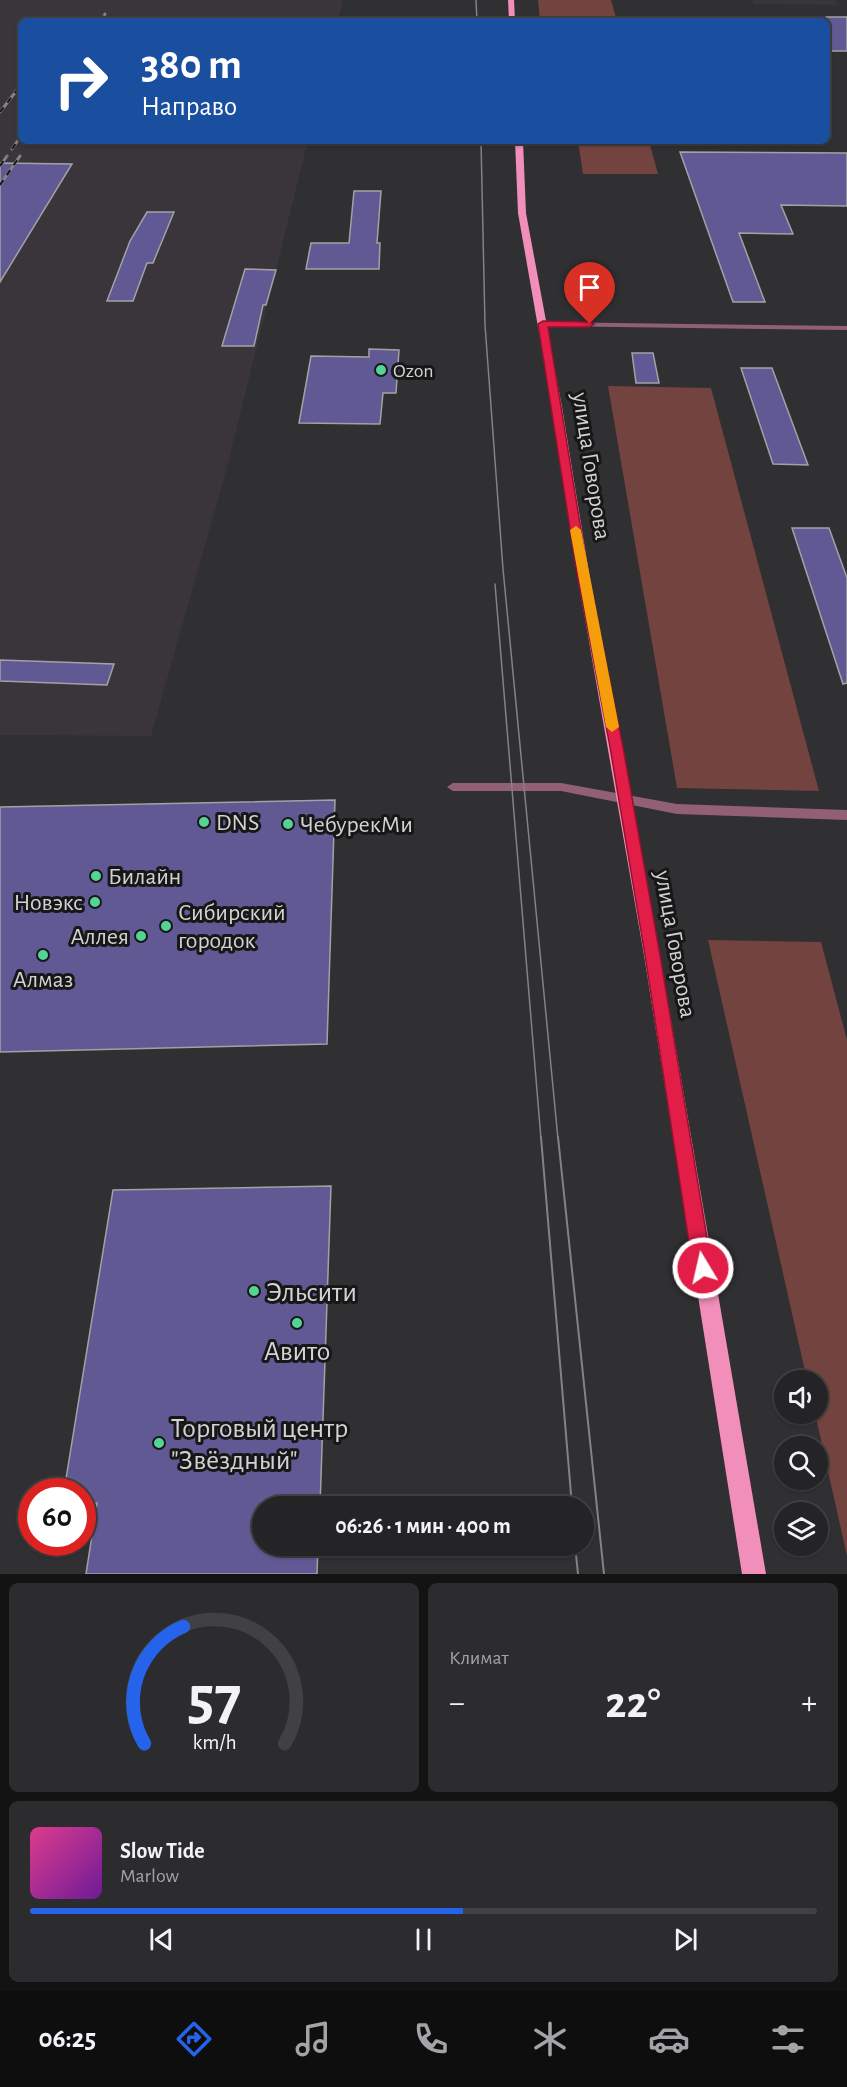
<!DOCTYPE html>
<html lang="ru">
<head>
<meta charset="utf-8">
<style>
  body { margin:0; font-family:"Alegreya Sans",sans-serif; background:#2c2b2d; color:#f1f3f6; height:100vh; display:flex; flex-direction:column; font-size:22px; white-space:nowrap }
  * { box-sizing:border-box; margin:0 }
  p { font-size:20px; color:#a3a4a7 }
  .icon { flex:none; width:33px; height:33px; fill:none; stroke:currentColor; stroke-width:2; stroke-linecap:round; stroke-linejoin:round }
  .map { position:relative; height:1574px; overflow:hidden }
  .panel { display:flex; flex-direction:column; gap:9px; padding:9px; background:#141314; flex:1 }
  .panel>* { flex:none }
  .hud { position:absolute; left:18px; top:18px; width:812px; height:126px; border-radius:9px; box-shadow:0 2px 4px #0004,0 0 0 2px #414042; background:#1a4fa0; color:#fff; overflow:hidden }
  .buttons { position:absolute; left:774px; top:1370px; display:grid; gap:12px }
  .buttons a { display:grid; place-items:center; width:54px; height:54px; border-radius:50%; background:#242325; box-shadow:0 2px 4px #0004,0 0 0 2px #414042; font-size:30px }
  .speed { position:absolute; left:18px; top:1478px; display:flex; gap:12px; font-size:30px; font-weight:700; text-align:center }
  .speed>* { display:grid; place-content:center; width:78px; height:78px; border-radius:50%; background:#242325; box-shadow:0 2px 4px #0004,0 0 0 2px #414042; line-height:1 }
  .speed .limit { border:9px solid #d22; background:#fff; color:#111 }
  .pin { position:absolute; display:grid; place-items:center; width:51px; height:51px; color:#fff; margin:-62px -26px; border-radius:50% 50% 50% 0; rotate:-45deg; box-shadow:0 0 6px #0007 }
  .pin .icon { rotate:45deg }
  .me { position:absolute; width:66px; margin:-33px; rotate:351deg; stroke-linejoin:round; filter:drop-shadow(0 0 4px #0008) }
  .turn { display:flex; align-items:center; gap:21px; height:126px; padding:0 24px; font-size:27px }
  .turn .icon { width:78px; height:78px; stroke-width:2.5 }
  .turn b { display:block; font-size:42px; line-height:51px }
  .big { font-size:45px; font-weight:700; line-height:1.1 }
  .panel .card { flex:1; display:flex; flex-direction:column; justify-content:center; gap:9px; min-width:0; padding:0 21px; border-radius:9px; background:#2c2b2d }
  .panel .dial { align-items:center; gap:0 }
  .dial svg { height:156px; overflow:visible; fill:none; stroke:#414042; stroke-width:7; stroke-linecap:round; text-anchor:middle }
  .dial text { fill:#f1f3f6; stroke:none }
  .song { display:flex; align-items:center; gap:18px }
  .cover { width:72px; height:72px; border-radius:9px; background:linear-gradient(135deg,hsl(330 70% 55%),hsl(280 70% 35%)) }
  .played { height:6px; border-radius:3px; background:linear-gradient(90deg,#2563eb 55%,#414042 55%) }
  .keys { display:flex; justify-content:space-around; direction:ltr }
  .heat { display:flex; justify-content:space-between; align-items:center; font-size:33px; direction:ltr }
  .panel .tiles { flex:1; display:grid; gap:9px; grid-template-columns:1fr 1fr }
  .card:last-child { grid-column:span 2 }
  .trip { position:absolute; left:252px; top:1496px; width:342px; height:60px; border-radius:30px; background:#242325; box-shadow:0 2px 4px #0004,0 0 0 2px #414042; font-weight:700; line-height:60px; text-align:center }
  .dock { display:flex; height:96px; justify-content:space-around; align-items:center; background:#0e0e0f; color:#a3a4a7 }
  .dock .icon { width:42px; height:42px }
  .dock .active { color:#2563eb }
  .dock b { font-size:27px; color:#f1f3f6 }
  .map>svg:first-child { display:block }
  .built { fill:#3a343b }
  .green { fill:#73433f }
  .building { fill:#605994; stroke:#a2a2a5; stroke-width:1.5 }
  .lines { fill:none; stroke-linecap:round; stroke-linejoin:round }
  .minor { fill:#916075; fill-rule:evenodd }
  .primary { fill:#f28eba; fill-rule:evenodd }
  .tram-far1 { stroke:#838284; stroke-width:1.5 }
  .tram { stroke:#838284; stroke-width:2 }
  .rail-casing { stroke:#838284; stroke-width:3 }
  .rail { stroke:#181718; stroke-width:2; stroke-dasharray:6; stroke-linecap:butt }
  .route { fill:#e11d48; stroke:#92132f; stroke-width:1.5 }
  .slow { fill:#f59e0b }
  .poi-dot { fill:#54d395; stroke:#181718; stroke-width:2 }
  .labels { text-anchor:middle; stroke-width:6; stroke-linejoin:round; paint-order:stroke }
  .far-poi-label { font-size:20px; fill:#d2d1d3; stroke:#181718; text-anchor:start }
  .street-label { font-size:24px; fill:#d2d1d3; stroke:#181718 }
  .poi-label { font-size:24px; fill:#d2d1d3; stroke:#181718; text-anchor:start }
  .near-poi-label { font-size:28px; fill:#d2d1d3; stroke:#181718; text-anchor:start }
</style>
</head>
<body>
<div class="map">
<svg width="847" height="1574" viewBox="0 0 847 1574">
  <rect width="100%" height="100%" fill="#302f31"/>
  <!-- built -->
  <g class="built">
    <path d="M0,0H343L338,21H21V141H308L225,475L151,736L0,735Z"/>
    <path d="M752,0H835L839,5L754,4Z"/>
  </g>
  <!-- green -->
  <g class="green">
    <path d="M538,0H611L617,21H540Z"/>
    <path d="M569,141H649L658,174H583L578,141Z"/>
    <path d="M608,386L711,388L819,791L677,788Z"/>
    <path d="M708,940L821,942L847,1040V1556L815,1413H818V1380H807Z"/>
  </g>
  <!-- building -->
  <g class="building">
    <rect x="826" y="17" width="21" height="34"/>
    <path d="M680,152L847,153V206L781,205L793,234L739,233L765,302H733Z"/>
    <path d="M0,163L72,164L0,282Z"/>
    <path d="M354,191H381L377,243H380L379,269H306L311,243H349Z"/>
    <path d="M147,212H174L153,263H147L133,301H107L130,241Z"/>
    <path d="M245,269L276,270L266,305H263L254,346H222Z"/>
    <path d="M369,349L399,350L396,393H383L380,424L299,423L311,356L369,357Z"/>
    <path d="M632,353H653L659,383H636Z"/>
    <path d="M741,368H772L808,465L773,464Z"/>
    <path d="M792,528H829L847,578V683L843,684Z"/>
    <path d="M0,660L114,664L107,685L0,681Z"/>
    <path d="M335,800L327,1044L0,1052V807Z"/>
    <path d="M331,1186L320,1506H262V1545H318L317,1574H86L97,1503L82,1504V1491H64L113,1190Z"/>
  </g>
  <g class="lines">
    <!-- minor -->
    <g class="minor">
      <path d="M540,322L847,326V330L543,326L539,324Z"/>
      <path d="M453,783H561L677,804L847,810V820L677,814L561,791H453L447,787Z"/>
    </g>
    <!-- primary -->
    <g class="primary">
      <path d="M508,0H514L515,21H509Z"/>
      <path d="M515,141H523L526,213L562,407L589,573L660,955L766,1574H742L644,955L577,573L552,407L518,213Z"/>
    </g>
    <!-- tram-far1 -->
    <g class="tram-far1">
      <path d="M476,0L477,21"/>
      <path d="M481,141L485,325L503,569L558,1139"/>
      <path d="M495,584L541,1139"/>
    </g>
    <!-- tram -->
    <g class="tram">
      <path d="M541,1137L572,1506"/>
      <path d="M558,1137L604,1574"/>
      <path d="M575,1545L578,1574"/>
    </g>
    <!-- rail casing -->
    <g class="rail-casing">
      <g id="rail">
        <path d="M70,21L72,19"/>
        <path d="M101,21L105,14"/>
        <path d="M0,112L21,85"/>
        <path d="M12,149L21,136"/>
        <path d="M0,166L7,156"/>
        <path d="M0,185L20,156"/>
      </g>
    </g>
    <!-- rail -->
    <use href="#rail" class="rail"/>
  </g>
  <!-- route -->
  <path class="route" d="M543,321L590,322L594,324L590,327H548L588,573L623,747L660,955L712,1268L709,1274L703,1277L696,1274L693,1268L645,955L610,747L577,573L538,324Z"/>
  <!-- slow -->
  <path class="slow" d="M576,526L581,530L619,727L612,732L606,727L570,530Z"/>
  <!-- markers -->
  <g class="poi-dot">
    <circle cx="381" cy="370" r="6"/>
    <circle cx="204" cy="822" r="6"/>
    <circle cx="288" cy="824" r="6"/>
    <circle cx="96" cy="876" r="6"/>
    <circle cx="95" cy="902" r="6"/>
    <circle cx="166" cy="926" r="6"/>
    <circle cx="141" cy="936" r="6"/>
    <circle cx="43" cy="955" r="6"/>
    <circle cx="254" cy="1291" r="6"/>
    <circle cx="297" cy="1323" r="6"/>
    <circle cx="159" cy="1443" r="6"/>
  </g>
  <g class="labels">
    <!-- far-poi labels -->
    <g class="far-poi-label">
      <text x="393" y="377">Ozon</text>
    </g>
    <!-- street labels -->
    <g class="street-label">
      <text transform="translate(592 466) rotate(81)" y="8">улица Говорова</text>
      <text transform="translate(676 944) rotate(80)" y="8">улица Говорова</text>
    </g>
    <!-- poi labels -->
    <g class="poi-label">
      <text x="216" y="830">DNS</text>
      <text x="300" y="832">ЧебурекМи</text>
      <text x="108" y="884">Билайн</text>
      <text x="83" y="910" text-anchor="end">Новэкс</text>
      <text x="178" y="920">Сибирский<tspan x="178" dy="28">городок</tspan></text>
      <text x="129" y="944" text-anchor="end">Аллея</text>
      <text x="43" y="987" text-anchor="middle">Алмаз</text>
    </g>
    <!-- near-poi labels -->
    <g class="near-poi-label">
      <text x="266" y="1301">Эльсити</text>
      <text x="297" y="1360" text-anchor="middle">Авито</text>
      <text x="171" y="1437">Торговый центр<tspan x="171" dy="32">"Звёздный"</tspan></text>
    </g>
  </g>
</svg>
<div class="buttons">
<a><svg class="icon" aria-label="sound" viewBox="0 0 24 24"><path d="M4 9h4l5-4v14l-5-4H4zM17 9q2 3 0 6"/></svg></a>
<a><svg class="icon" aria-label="search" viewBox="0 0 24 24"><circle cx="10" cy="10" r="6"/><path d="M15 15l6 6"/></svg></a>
<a><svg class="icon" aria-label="layers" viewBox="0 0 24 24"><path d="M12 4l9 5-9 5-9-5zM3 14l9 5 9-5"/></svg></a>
</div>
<div class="speed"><div class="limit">60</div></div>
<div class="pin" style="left:590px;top:324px;background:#d93025"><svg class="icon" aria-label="arrive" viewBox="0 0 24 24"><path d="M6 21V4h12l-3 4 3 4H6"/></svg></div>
<svg class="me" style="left:703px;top:1268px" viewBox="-20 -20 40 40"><circle r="17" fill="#e11d48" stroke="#fff" stroke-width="3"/><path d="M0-11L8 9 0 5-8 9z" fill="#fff"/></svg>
<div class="trip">06:26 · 1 мин · 400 m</div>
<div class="hud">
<div class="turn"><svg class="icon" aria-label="right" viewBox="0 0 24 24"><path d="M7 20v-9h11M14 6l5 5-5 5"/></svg><div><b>380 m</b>Направо</div></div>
</div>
</div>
<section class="panel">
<div class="tiles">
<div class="card dial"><svg viewBox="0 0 100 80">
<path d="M14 69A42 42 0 1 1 86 69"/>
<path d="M14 69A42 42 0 0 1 34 9" stroke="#2563eb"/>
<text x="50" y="56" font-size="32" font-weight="700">57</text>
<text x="50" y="72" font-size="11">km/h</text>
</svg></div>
<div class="card"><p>Климат</p>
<div class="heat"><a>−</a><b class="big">22°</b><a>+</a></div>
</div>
<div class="card">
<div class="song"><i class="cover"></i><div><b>Slow Tide</b><p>Marlow</p></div></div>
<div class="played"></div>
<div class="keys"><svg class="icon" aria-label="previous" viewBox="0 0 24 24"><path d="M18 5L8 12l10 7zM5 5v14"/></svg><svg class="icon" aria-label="pause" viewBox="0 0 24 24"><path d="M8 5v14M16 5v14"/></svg><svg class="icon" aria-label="next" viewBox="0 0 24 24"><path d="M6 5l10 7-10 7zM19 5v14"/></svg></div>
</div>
</div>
</section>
<nav class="dock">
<b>06:25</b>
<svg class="icon active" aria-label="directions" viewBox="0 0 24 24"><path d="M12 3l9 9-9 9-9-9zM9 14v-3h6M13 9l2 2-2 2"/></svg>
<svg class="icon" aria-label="music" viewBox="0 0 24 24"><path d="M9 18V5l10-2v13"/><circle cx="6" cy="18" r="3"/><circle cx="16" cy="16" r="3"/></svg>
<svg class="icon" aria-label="phone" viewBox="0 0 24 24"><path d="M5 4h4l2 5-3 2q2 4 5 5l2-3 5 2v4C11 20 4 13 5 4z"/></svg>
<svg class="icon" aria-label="climate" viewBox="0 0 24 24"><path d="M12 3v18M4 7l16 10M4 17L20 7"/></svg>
<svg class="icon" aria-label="car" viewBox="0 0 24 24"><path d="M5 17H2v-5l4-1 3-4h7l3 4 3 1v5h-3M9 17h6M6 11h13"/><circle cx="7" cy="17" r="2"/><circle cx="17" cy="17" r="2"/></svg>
<svg class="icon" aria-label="filters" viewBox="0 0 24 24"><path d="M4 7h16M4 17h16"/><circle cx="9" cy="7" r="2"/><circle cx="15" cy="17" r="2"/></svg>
</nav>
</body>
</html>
